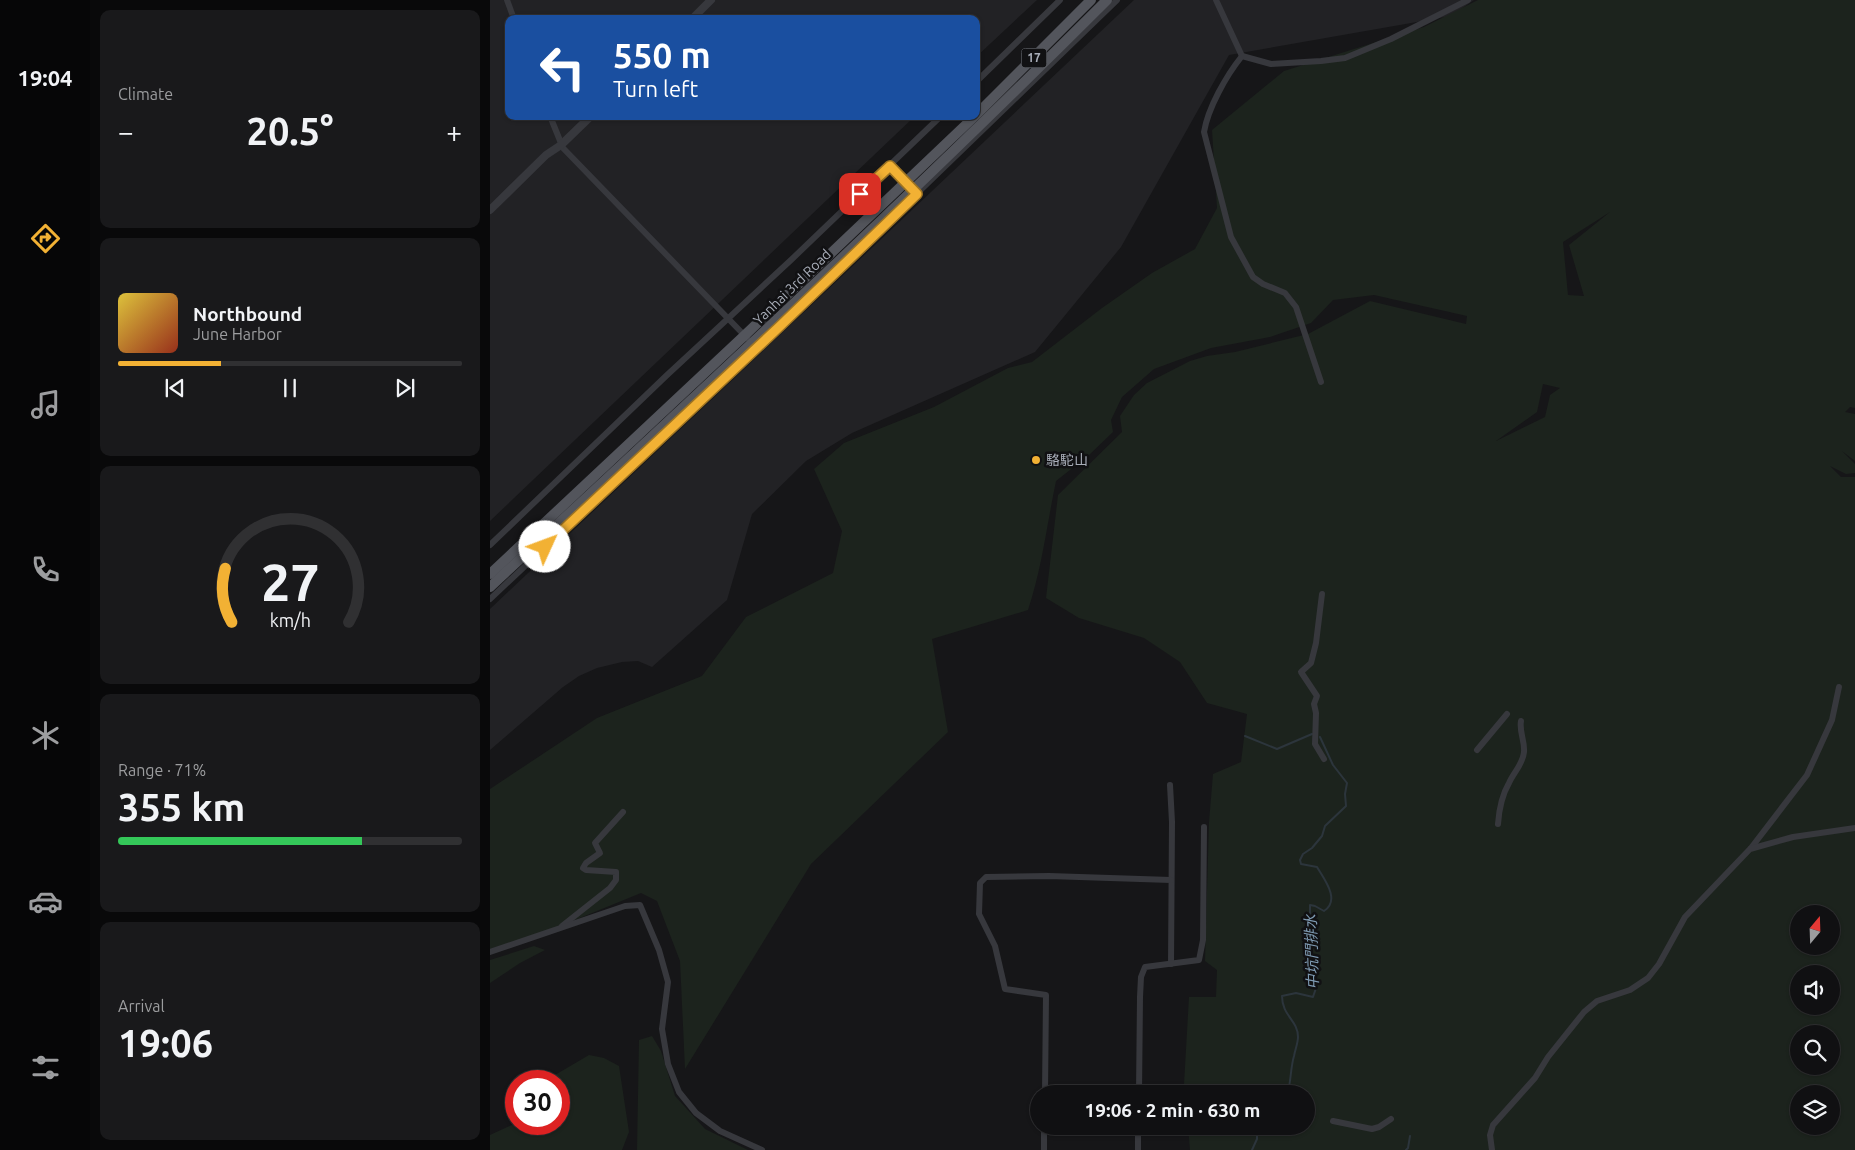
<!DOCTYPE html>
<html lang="en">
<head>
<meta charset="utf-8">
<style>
  body { margin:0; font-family:Ubuntu,"Noto Sans TC",sans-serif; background:#19191b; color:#f1f3f6; height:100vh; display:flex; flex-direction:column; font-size:19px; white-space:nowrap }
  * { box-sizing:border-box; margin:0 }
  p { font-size:16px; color:#9c9d9f }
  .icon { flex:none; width:28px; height:28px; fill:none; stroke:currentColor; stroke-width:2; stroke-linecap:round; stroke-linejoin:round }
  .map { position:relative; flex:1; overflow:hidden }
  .drawer { display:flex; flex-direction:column; gap:10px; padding:10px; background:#09090a; width:400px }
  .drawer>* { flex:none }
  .banner { position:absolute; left:15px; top:15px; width:475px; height:105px; border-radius:10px; box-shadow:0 1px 4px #0004,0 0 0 1px #303032; background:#1a4fa0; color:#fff; overflow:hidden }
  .needle { width:32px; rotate:19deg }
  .buttons { position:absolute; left:1300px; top:905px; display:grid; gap:10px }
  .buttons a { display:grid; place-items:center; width:50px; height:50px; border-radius:50%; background:#101012; box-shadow:0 1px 4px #0004,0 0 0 1px #303032; font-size:25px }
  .speed { position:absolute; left:15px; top:1070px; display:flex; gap:10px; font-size:25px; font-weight:700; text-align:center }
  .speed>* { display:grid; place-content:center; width:65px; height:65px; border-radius:50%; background:#101012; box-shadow:0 1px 4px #0004,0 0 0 1px #303032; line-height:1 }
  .speed .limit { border:8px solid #d22; background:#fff; color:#111 }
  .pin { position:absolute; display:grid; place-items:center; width:42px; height:42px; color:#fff; margin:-21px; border-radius:10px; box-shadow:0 2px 8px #0006 }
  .me { position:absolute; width:55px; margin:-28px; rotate:47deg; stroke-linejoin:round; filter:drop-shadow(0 0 4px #0008) }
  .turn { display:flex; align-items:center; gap:18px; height:105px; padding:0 25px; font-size:22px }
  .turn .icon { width:65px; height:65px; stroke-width:2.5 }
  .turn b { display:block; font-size:35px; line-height:42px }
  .big { font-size:38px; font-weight:700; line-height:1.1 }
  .drawer .card { flex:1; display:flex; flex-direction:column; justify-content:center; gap:8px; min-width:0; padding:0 18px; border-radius:10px; background:#19191b }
  .drawer .dial { align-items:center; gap:0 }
  .dial svg { height:130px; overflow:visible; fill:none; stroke:#303032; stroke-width:7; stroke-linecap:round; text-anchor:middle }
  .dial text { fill:#f1f3f6; stroke:none }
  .song { display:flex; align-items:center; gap:15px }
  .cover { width:60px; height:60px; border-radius:8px; background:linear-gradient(135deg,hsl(50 70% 55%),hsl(10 70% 35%)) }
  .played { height:5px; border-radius:2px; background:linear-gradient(90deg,#f2b134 30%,#303032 30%) }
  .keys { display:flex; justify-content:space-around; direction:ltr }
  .heat { display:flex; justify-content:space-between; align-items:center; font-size:28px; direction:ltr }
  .charge { height:8px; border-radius:4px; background:linear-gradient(90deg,#34c759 71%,#303032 0) }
  .trip { position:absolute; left:540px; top:1085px; width:285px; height:50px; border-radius:25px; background:#101012; box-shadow:0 1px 4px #0004,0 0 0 1px #303032; font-weight:700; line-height:50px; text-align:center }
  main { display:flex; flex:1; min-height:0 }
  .menu { display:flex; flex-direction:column; width:90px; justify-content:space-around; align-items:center; background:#060607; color:#9c9d9f }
  .menu .icon { width:35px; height:35px }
  .menu .current { color:#f2b134 }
  .menu b { font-size:22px; color:#f1f3f6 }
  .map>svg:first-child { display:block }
  .built { fill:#222225 }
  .green { fill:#1c231d; fill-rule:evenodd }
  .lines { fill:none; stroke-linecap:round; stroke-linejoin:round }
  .stream { stroke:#2c353c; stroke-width:2 }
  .minor { stroke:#37383d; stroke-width:6 }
  .tertiary { stroke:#37383d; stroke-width:8 }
  .primary { stroke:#53555c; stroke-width:10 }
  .route-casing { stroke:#9d7322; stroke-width:12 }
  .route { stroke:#f2b134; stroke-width:9 }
  .poi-dot { fill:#f2b134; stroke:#111113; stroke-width:2 }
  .labels { text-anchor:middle; stroke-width:5; stroke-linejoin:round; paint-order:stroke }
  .shield { fill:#111113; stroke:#7b7e86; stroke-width:1 }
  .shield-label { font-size:12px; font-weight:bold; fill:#a8adb8 }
  .street-label { font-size:14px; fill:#a8adb8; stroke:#111113 }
  .poi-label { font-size:14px; fill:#a8adb8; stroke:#111113; text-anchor:start }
  .water-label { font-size:15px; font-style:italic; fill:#7f9bb3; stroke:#111113 }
</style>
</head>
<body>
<main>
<nav class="menu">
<b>19:04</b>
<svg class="icon current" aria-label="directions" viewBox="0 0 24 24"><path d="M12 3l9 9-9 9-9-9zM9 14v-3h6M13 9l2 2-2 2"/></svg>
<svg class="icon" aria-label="music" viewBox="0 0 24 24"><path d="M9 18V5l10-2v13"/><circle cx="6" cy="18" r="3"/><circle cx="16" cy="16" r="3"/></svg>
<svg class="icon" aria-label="phone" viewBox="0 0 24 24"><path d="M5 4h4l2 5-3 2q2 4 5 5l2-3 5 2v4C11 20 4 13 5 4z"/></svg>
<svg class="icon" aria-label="climate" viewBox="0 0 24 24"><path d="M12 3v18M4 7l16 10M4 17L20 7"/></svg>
<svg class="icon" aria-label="car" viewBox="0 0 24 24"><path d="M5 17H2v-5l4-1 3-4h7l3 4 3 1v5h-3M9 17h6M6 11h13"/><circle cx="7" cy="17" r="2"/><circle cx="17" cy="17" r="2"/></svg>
<svg class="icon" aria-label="filters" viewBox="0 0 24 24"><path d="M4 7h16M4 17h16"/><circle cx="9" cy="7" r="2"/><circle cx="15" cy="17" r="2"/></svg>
</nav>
<section class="drawer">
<div class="card"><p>Climate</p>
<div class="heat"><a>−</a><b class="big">20.5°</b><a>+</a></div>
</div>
<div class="card">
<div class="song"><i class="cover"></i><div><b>Northbound</b><p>June Harbor</p></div></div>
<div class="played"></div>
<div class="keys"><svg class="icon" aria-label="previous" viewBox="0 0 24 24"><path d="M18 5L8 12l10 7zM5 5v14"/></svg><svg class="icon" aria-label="pause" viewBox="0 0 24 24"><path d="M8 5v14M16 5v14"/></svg><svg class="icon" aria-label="next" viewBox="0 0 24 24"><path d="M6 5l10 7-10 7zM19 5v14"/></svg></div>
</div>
<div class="card dial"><svg viewBox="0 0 100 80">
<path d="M14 69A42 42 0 1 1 86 69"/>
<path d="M14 69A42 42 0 0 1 10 36" stroke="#f2b134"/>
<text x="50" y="56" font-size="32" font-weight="700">27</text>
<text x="50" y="72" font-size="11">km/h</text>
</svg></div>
<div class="card"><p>Range · 71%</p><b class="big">355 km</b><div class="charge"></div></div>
<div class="card"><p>Arrival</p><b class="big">19:06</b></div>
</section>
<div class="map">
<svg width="1365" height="1150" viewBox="0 0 1365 1150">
  <rect width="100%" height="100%" fill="#161618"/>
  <!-- built -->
  <g class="built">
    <path d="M0,0H547L486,57V19H19V116H425L0,521Z"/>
    <path d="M644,0H984L961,16L739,55L631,247L545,352L362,433L316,461L262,514L237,600L162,667L148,661L132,662L107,668L89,676L73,687L0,750V609Z"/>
  </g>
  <!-- green -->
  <g class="green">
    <path d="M988,0H1365V408L1360,407L1355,412L1365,414V461L1352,451L1365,464V473L1356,474L1340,466L1351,477H1365V1150H700L698,1126H816V1094H695L694,1084L699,997H726L727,970L715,961L719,822L723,774L751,762L757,714L717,703L690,662L654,638L589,618L556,598L568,495L632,432L630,416L644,395L657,383L700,361L717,356L745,352L818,334L880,301L976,324L977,316L884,295L843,300L821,323L780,337L721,348L664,369L632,397L621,420L623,432L599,455L566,481C557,524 552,568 538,610L442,639L458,732L321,864L195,1069L190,961L167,901L151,893L58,931L0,949V789L107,718L212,676L256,617L343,573L352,531L324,469L354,443L444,407L518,368L542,362L612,308L662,273L705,249L727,208L722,130L794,71L934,27ZM1120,212L1079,245L1094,296L1078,295L1073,242ZM1053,384L1070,388L1060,395L1055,417L1006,441L1047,412ZM1309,914H1341V946H1309ZM1309,974H1341V1006H1309ZM1309,1034H1341V1066H1309ZM1309,1094H1341V1126H1309Z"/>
    <path d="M44,946L55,950L30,963L0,983V960Z"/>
    <path d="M162,1036L171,1051L185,1096L215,1129L258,1150H147L149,1040Z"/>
    <path d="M99,1055L114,1058L129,1066L139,1132L132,1150H0V1135L26,1123L69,1124V1081H64L65,1075Z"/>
  </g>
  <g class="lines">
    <!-- stream -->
    <g class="stream">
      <path d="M755,736L787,749L822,734"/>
      <path d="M784,1094L799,1087C801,1077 801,1066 804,1056C805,1050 808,1043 808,1037C808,1020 792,1016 792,996L806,993L823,997L826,988L820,973V905L825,906L834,911C851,900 834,879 827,867L811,864L810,860L813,854L822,848L832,836L835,826L856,806L855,794L857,783L843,765L830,737"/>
      <path d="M762,1150L767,1139V1126"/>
      <path d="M916,1150L918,1148L920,1136"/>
    </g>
    <!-- minor -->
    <g class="minor">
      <path d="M17,0L24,19"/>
      <path d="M726,0L752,56"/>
      <path d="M486,82L570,0"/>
      <path d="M60,116L73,148L257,338"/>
      <path d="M400,166L418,184"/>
      <path d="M831,382L806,307L795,293L773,284L763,277L741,237L714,132C718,108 736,76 752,56L781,64L831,61L855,58L901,39L978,0"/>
      <path d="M0,545L176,376L301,260L451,116"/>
      <path d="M832,594L826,643L821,663L811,672L827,696L824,704L826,713L825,744L834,759"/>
      <path d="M0,599L289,327L627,0"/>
      <path d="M987,750L1017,714"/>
      <path d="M680,785L682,822L681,964"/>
      <path d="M1008,824C1009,810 1012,795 1019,783C1024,772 1033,764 1034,752C1035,741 1029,732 1031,721"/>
      <path d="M1261,848L1317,775L1342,720L1349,687"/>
      <path d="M72,926L120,888L126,880V872L96,870L93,868L96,863L110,853L105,843L133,812"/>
      <path d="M0,952L135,906L150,905L169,950L178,982L172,1029L178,1064L189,1092L206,1113L230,1131L272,1150"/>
      <path d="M555,1094L556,995L515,989L505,946L489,914L490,883L496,877L559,876L681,880"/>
      <path d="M649,1094L650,997L651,977L655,967L709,960L713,940L714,827"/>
      <path d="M843,1121L882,1129L889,1127L901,1119"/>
      <path d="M554,1150V1126"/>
      <path d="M648,1150V1126"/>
      <path d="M1002,1150L1000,1135L1003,1125L1045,1078L1058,1057L1094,1012L1107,1001L1140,990L1158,978L1169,964L1195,917L1260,849L1303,837L1365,828"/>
    </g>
    <!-- tertiary -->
    <g class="tertiary">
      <path d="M202,19L221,0"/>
      <path d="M0,210L56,155L71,145L101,116"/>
    </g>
    <!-- primary -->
    <g class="primary">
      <path d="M486,115L601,0"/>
      <path d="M0,574L254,336L485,116"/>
      <path d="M0,587C208,394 416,201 617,0"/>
    </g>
  </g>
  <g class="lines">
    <!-- route casing -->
    <g class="route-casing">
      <path id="route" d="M55,547L289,327L427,194L400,166L370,194"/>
    </g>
    <!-- route -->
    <use href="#route" class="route"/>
  </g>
  <!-- markers -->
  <circle class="poi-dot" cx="546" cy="460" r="5"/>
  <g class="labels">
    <!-- shield labels -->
    <rect class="shield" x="531.5" y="48.5" width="25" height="19" rx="4"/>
    <g class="shield-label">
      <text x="544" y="62">17</text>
    </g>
    <!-- street labels -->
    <g class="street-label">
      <text transform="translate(302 287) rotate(-44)" y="5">Yanhai 3rd Road</text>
    </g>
    <!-- poi labels -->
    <g class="poi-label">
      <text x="556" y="465">駱駝山</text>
    </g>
    <!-- water labels -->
    <g class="water-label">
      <text transform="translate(822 952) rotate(-92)" y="5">中坑門排水</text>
    </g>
  </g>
</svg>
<div class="buttons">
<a><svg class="needle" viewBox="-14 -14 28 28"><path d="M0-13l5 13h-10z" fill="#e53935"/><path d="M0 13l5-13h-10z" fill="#9c9d9f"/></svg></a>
<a><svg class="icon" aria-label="sound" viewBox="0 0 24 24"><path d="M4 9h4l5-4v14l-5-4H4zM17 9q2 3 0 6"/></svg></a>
<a><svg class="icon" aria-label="search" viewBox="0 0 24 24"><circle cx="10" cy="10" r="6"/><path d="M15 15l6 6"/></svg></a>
<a><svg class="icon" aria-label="layers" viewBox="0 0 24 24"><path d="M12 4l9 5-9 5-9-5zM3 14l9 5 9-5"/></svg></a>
</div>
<div class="speed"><div class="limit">30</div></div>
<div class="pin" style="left:370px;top:194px;background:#d93025"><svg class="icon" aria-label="arrive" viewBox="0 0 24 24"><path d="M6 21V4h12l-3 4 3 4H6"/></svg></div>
<svg class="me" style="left:55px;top:547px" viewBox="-20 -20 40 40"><circle r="19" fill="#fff"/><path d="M0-13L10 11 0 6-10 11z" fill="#f2b134"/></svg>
<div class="trip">19:06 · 2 min · 630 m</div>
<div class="banner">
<div class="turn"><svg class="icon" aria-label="left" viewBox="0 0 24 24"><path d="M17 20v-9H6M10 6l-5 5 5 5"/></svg><div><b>550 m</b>Turn left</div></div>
</div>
</div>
</main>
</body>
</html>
